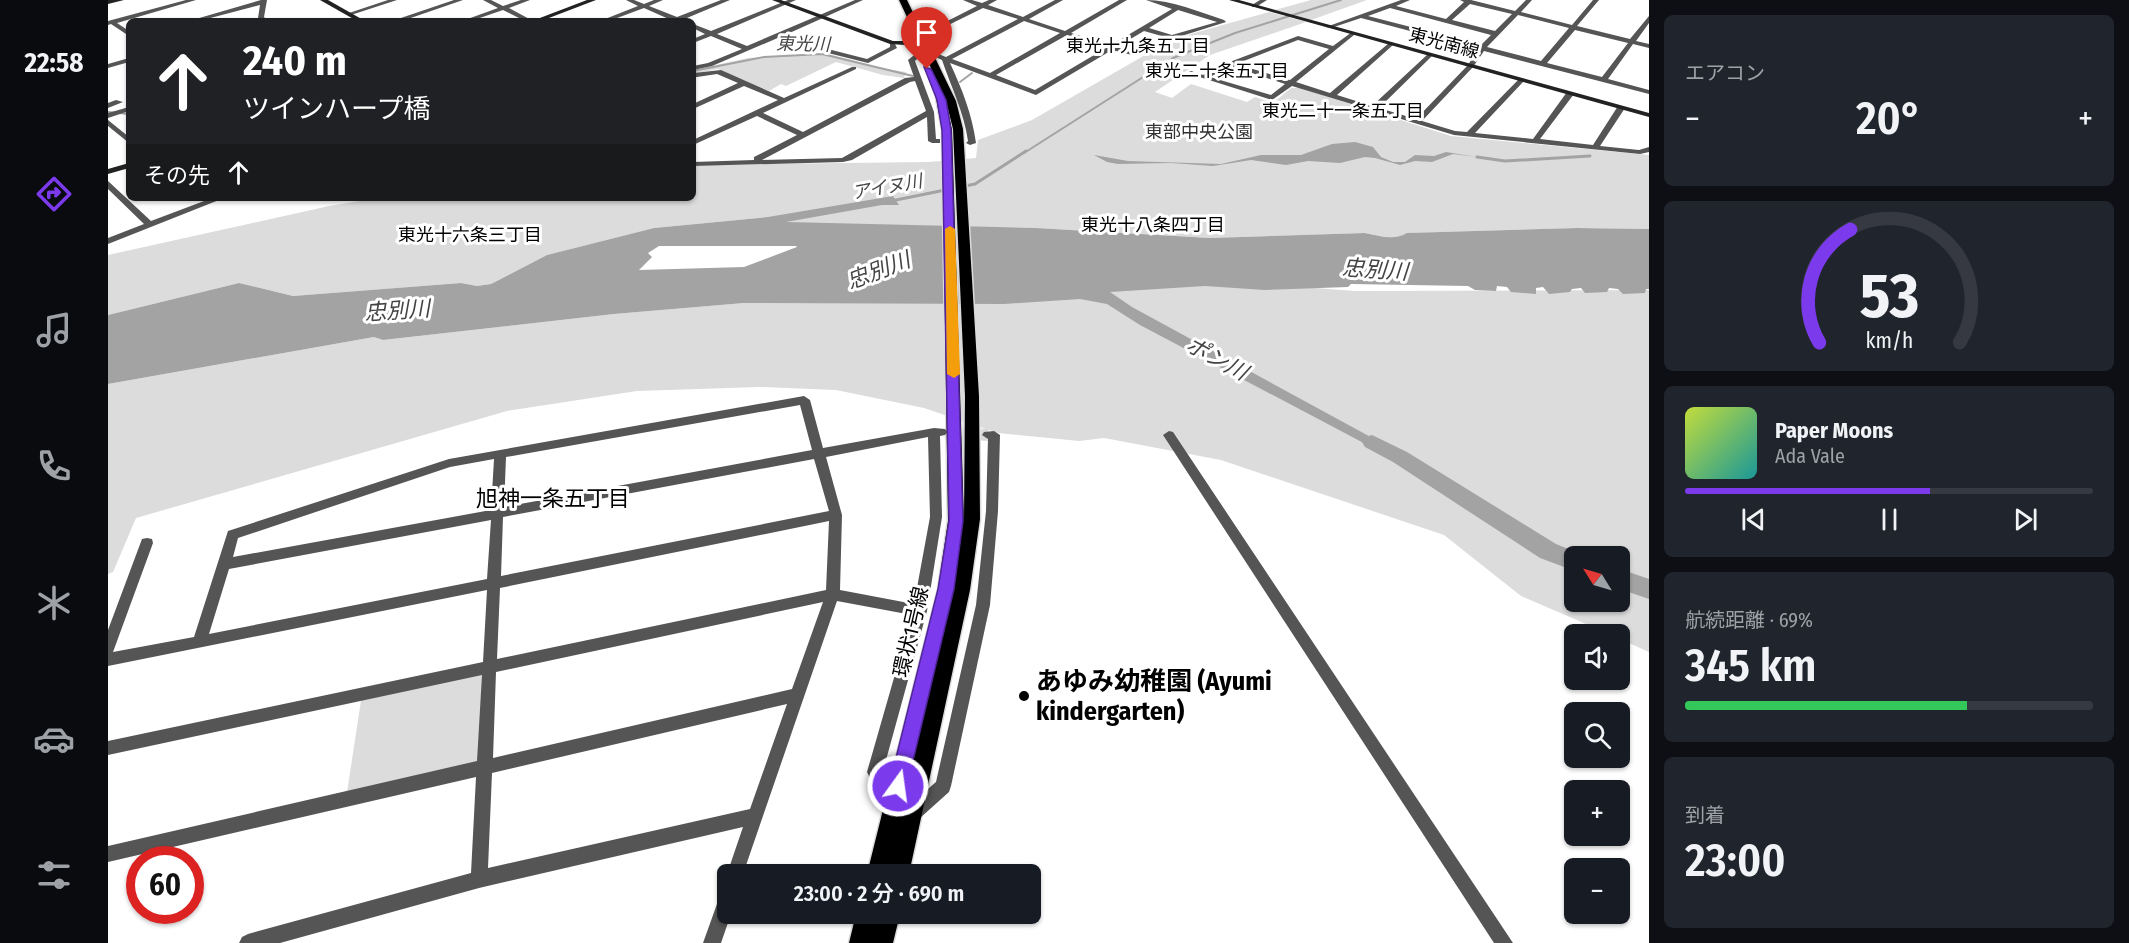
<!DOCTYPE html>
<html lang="ja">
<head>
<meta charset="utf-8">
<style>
  body { margin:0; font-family:"Fira Sans Condensed","Noto Sans JP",sans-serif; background:#20242c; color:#f1f3f6; height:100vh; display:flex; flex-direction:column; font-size:22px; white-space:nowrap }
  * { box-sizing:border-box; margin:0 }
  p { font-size:20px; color:#9ea1a6 }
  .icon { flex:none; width:33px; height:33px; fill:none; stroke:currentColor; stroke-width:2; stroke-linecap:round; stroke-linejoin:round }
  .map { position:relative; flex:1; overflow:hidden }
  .panel { display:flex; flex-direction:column; gap:15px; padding:15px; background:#0d0f14; width:480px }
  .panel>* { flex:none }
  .top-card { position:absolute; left:18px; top:18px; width:570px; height:183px; border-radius:9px; box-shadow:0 2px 4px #0004; background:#202124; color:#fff; overflow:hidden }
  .needle { width:39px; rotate:307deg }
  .tools { position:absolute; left:1456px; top:546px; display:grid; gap:12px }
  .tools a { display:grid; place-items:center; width:66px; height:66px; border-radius:9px; background:#171b24; box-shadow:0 2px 4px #0004; font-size:30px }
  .speed { position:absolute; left:18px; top:846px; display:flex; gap:12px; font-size:30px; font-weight:700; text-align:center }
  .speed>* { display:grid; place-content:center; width:78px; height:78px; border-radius:50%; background:#171b24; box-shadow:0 2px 4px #0004; line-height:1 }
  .speed .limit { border:9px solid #d22; background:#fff; color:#111 }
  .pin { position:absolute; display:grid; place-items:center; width:51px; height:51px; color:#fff; margin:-62px -26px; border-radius:50% 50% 50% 0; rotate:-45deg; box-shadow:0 0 6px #0007 }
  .pin .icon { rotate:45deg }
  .me { position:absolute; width:66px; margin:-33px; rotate:14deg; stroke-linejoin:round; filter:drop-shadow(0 0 4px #0008) }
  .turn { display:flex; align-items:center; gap:21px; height:126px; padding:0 18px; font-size:27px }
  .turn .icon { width:78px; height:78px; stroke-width:2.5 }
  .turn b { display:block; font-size:42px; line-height:51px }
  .then { display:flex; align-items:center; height:57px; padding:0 18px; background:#0003; gap:12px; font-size:22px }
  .big { font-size:45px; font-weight:600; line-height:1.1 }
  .panel .card { flex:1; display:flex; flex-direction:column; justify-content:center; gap:9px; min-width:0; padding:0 21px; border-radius:9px; background:#20242c }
  .panel .dial { align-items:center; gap:0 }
  .dial svg { height:156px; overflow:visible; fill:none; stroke:#363941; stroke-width:7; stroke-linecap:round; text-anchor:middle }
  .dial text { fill:#f1f3f6; stroke:none }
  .song { display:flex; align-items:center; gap:18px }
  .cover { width:72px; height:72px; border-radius:9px; background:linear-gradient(135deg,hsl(70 70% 55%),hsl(180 70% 35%)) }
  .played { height:6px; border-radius:3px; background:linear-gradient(90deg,#7c3aed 60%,#363941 60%) }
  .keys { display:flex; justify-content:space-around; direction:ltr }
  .heat { display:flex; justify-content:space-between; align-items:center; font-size:33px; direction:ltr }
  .charge { height:9px; border-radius:4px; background:linear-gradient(90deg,#34c759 69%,#363941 0) }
  .trip { position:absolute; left:609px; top:864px; width:324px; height:60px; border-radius:9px; background:#171b24; box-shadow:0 2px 4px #0004; font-weight:600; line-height:60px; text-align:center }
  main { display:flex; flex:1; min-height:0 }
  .tabs { display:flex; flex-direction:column; width:108px; justify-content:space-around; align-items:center; background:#090b0e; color:#9ea1a6 }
  .tabs .icon { width:42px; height:42px }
  .tabs .selected { color:#7c3aed }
  .tabs b { font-size:27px; color:#f1f3f6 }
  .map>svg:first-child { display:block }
  .green { fill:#dcdcdc; fill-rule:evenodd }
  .water { fill:#a3a3a3; fill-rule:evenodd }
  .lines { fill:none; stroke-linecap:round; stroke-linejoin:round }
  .stream-far1 { stroke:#a3a3a3; stroke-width:2 }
  .stream { stroke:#a3a3a3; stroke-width:3 }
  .river { fill:#a3a3a3; fill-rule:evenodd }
  .street-tunnel { stroke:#d9d9d9; stroke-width:12; stroke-dasharray:12 6; stroke-linecap:butt }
  .primary-casing { stroke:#dbdbdb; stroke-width:3 }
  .street { fill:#555; fill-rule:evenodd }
  .secondary { fill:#222; fill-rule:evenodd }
  .primary { fill:#000; fill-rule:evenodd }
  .route { fill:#7c3aed; stroke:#51269a; stroke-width:1.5 }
  .slow { fill:#f59e0b }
  .poi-dot { fill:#000; stroke:#fff; stroke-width:2 }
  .labels { text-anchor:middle; stroke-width:6; stroke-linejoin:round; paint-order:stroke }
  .far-street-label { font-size:18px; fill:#000; stroke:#fff }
  .far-water-label { font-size:18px; font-style:italic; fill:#444; stroke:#fff }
  .far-neighbourhood-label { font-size:18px; fill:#000; stroke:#fff }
  .far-park-label { font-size:18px; fill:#333; stroke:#fff }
  .street-label { font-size:21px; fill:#000; stroke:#fff }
  .water-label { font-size:22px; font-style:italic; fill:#444; stroke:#fff }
  .neighbourhood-label { font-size:22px; fill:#000; stroke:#fff }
  .near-poi-label { font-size:26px; font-weight:bold; fill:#000; stroke:#fff; text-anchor:start }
</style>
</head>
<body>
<main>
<nav class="tabs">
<b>22:58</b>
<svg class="icon selected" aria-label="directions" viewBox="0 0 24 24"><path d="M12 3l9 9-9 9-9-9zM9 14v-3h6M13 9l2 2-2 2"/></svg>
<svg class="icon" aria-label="music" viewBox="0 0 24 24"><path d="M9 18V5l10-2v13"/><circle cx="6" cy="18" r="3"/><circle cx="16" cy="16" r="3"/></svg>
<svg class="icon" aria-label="phone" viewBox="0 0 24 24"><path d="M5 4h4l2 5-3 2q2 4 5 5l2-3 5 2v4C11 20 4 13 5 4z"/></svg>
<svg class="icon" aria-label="climate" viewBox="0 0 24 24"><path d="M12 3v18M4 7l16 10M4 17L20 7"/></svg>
<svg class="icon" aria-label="car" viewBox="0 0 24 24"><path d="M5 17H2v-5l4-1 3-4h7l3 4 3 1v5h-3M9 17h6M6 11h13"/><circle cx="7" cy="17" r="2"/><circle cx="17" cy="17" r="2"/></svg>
<svg class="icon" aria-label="filters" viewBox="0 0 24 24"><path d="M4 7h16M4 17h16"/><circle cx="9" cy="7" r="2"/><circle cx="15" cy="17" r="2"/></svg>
</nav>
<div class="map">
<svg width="1541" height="943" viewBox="0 0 1541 943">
  <rect width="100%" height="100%" fill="#fff"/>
  <!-- green -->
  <g class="green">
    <path d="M1203,0H1259L1203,20L1167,10Z"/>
    <path d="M1161,12L1198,22L1102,55L1047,92L1064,98L1083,84L1139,102L1147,97L1165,103L1183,88H1192L1343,136L1541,155V229L1469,228L1300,233C1286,241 1272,236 1257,233L1102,238L928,228L674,223L660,217L546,228L439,255L383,284L369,286L353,283L185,296L131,283L0,315V255L221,206L270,198H585V165L820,162L868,158L870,140L924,120L1065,39Z"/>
    <path d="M717,53L773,68L798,72L796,78L775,75L728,62L678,86L673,84L661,91L610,69L585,74V70L640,58Z"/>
    <path d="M1065,277L1247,291L1541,290V652L1512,639V634H1501L1413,596L1336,535L1113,460L996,438L971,441L890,433L816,408L728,390L651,387L529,391L399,411L28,518L5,572L0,574V384L266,337L275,340L506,314L636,303L851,302ZM1467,556H1512V602H1467Z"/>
    <path d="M382,666L378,766L238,799L254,694Z"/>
  </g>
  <!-- water -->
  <g class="water">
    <path d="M1247,142L1265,147L1273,157L1285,162H1297L1307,155L1326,156L1338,152L1369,157L1345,154L1324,162L1307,161L1292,165L1267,158L1257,157L1232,163L1200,161L1178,165L1143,160L1105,166L1063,163L1010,164L999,162L986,155L1020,161L1113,164L1153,155H1193L1224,144Z"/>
    <path d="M785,196L791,205H774L678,222L928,228L1102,238L1257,233C1272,236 1286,241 1299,233L1469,228L1541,229V289H1538L1537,293L1515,294L1510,289L1501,288L1499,292L1477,293L1473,288L1464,289L1462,292L1441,294L1435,287L1428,288V294L1403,292L1399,287L1389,286L1388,291L1367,290L1360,286L1243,284L1240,287L1157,290L1097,286L1002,292L1024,307L1292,453L1284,458L1032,325L999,304L972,299L896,304L636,303L506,314L275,340L266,337L0,384V315L131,283L185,296L353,283L369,286L383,284L439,255L546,228L660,217ZM551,246H688L689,247L636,267L531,270L544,257L540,253Z"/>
  </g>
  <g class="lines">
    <!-- stream-far1 -->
    <g class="stream-far1">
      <path d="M585,71L656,57L714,54L805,76"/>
      <path d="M852,82L864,73"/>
      <path d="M0,112L21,114"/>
      <path d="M916,153L1065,58L1127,33L1233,0"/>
    </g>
    <!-- stream -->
    <g class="stream">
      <path d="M1369,157L1397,161L1482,156"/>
      <path d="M783,201L867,184L918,151"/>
    </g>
    <!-- river -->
    <g class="river">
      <path d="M1264,435L1299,452L1448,544L1475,555L1467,556V571L1432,558L1285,462L1257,447L1254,442L1257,437Z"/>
      <path d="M1512,569L1541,579V599L1512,589Z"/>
    </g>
    <!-- street-tunnel -->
    <path class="street-tunnel" d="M837,432L880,435"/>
    <!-- primary casing -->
    <g class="primary-casing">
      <g id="primary">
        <path d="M791,0H799L848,101L855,129L871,396L872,519L862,590L801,874H759L830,589L840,521L834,130L828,98L836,96ZM838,101L845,129L857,396L856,521L844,130Z"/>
        <path d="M748,914H770L767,927L770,914H792L785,943H741Z"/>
      </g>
    </g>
    <!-- street -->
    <g class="street">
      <path d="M78,0H88L9,23L21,31V36L3,24L0,25V21Z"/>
      <path d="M153,0H159L156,17L160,21H153L150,18L152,5L91,21H81Z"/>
      <path d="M280,0H289L243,15L238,14Z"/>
      <path d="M346,0H355L294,21H284Z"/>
      <path d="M375,0H383L395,6L413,0H422L401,8L425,21H417L395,10L363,21H354L390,8Z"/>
      <path d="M518,0H526L536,4L546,0H555L541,6L569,17L613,0H622L574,20L575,21H562L563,20L536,8L501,21H492L530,6Z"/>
      <path d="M680,0H688L609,34L639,46L747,0H755L677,35L712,47L759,59L782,47V42H786L789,48L760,63L708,50L672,37L604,66L585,70V66L600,63L634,49L603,36L585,43V39L597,34L585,28V24L603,31Z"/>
      <path d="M855,0H864L874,3L881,0H889L880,5L915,17L947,0H955L921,19L957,31L1011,0H1019L963,33L1003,45L1064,9L1038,0C1064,0 1091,12 1116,20L1118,22L1064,39L1036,31L1009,47L1024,53V55L1004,50L928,95L842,63C854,89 864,114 868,143L862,145L858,143L860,141C856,112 843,87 834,60L817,52L820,50L838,57L910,19L875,8L808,41H804V39L869,6ZM1070,10L1109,22L1064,35L1041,28ZM916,21L952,33L882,73L844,59ZM959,35L998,48L927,90L888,75Z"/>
      <path d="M1152,0H1159L1148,7H1144V5Z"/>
      <path d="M1293,0H1302L1288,6L1338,19L1356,2L1352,0H1363L1407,11L1418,0H1424L1413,12L1464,25L1485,0H1491L1469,26L1522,39L1541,16V23L1528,41L1541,44V48L1525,44L1500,79L1541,90V94L1376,51L1365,67L1314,121L1347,131L1359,132L1412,78L1416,80L1415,82L1367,133L1425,139L1459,92H1462L1466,94L1432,139L1485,145L1510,106H1513L1517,108L1492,146L1531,150L1541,147V152L1532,154L1346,135L1184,86L1164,100L1079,73L1083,71L1095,75L1119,63L1190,36L1225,46L1244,32L1246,33V35L1188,82L1222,93L1281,43H1285V45L1229,95L1264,106L1320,54H1324V56L1271,108L1308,119L1360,65L1370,49L1253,18L1223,28L1218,27ZM1362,4L1404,14L1387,31L1344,20ZM1282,8L1383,35L1373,45L1260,16ZM1410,15L1461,28L1433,61L1379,47ZM1467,30L1520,43L1494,77L1439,63ZM1190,40L1221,49L1182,80L1128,64ZM1122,66L1177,84L1163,95L1102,77Z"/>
      <path d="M810,52L815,53L807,61L826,112L828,139H832V143H824L820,141L819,117L744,160L735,162L585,166V162L646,160V157L689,135L649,116L585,145V140L670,100L636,86L585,109V104L630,83L609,74L589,77H586V73L613,70L676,98L744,67H748V69L655,113L695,132L797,78L806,77L800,60ZM807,81L818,111L734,158L654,160L802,82Z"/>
      <path d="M21,58V62L0,68V64Z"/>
      <path d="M8,100L15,102L0,108V103Z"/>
      <path d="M21,107V111L0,118V113Z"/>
      <path d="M0,120L21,137V143L0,126Z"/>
      <path d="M0,181L43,221L104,198H116L0,244V238L36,224L0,189Z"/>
      <path d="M241,198H255L251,201Z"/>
      <path d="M696,396L702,400L715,448L826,428L837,429L839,432L837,435L832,436L834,517L819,611L775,771L795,810L793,816L787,818L781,816L759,772L804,615L729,601L635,874H620V876L619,874L635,827L371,888L172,943H131L134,937L140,934L363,873L368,777L0,862V846L369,761L374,675L0,755V741L375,662L379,590L0,666V630L34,539L39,538L44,539L45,543L5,652L86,637L120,531L341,459ZM692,405L704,450L396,507L398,457ZM820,437L822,517L806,604L732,590L734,515L718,457ZM386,459L383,510L125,557L130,538L342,467ZM706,459L721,511L393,576L395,517ZM383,520L379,579L101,634L121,569ZM721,521L718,590L389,659L392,588ZM715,602L684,689L385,758L388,672ZM679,704L642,809L380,868L384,773Z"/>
      <path d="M886,431L892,435L890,511L882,605L843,786L841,792L812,818L806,820L800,818L798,812L800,806L828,782L868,605L878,511L880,439L874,435L876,432Z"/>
      <path d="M1061,431L1065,432L1405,943H1386L1057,438L1055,435Z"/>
      <path d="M620,888V914H623L613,943H595L614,890Z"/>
    </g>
    <!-- secondary -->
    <g class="secondary">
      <path d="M0,0H16L0,4Z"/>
      <path d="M212,0H220L257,21H249Z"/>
      <path d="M479,0H488L433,21H424Z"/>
      <path d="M664,0H673L785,41H796L806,38L809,40L797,45L782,44Z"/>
      <path d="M1121,0H1131L1541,113V117Z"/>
      <path d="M21,163V168L0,174V169Z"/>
    </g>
    <!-- primary -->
    <use href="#primary" class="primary"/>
  </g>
  <!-- route -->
  <path class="route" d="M816,67L823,69L838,100L843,130L855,521L846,589L799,786L797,793L790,795L784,793L781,786L830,589L841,521L834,130L829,100Z"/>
  <!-- slow -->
  <path class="slow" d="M842,226L847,229L852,374L846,378L839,374L837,229Z"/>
  <!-- markers -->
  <circle class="poi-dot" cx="916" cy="696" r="6"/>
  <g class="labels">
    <!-- far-street labels -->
    <g class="far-street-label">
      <text transform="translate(1336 43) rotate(15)" y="6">東光南線</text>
    </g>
    <!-- far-water labels -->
    <g class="far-water-label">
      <text transform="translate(695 44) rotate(1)" y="6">東光川</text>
      <text transform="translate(779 187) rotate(-10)" y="6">アイヌ川</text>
    </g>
    <!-- far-neighbourhood labels -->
    <g class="far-neighbourhood-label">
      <text x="1030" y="52">東光十九条五丁目</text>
      <text x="1109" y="77">東光二十条五丁目</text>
      <text x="1235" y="117">東光二十一条五丁目</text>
      <text x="1045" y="231">東光十八条四丁目</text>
      <text x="362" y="241">東光十六条三丁目</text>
    </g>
    <!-- far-park labels -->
    <g class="far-park-label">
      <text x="1091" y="138">東部中央公園</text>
    </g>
    <!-- street labels -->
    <g class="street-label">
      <text transform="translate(803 632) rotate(-77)" y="7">環状1号線</text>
    </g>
    <!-- water labels -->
    <g class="water-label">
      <text transform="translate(1267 269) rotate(4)" y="8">忠別川</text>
      <text transform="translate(770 270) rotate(-21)" y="8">忠別川</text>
      <text transform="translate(289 310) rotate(-4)" y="8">忠別川</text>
      <text transform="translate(1109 358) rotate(28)" y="8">ポン川</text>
    </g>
    <!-- neighbourhood labels -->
    <g class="neighbourhood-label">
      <text x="445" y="506">旭神一条五丁目</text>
    </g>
    <!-- near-poi labels -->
    <g class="near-poi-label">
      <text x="928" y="690">あゆみ幼稚園 (Ayumi<tspan x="928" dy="30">kindergarten)</tspan></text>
    </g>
  </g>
</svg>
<div class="tools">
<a><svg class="needle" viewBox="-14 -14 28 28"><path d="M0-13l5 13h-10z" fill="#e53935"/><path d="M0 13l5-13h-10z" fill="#9ea1a6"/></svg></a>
<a><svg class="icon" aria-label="sound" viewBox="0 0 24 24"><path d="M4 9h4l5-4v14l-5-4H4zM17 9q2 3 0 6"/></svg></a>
<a><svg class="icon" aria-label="search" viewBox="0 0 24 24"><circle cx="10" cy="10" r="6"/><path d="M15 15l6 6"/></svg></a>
<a>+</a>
<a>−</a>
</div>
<div class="speed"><div class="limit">60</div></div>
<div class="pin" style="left:819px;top:69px;background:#d93025"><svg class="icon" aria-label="arrive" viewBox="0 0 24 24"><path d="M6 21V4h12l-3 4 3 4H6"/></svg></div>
<svg class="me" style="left:790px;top:786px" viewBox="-20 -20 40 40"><circle r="17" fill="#7c3aed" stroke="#fff" stroke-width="3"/><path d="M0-11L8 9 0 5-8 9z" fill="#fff"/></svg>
<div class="trip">23:00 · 2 分 · 690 m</div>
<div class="top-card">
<div class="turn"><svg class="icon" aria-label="ahead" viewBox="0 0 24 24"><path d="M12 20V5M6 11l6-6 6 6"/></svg><div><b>240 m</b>ツインハープ橋</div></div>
<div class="then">その先<svg class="icon" aria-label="ahead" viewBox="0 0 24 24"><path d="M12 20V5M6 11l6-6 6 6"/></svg></div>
</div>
</div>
<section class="panel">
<div class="card"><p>エアコン</p>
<div class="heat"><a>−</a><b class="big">20°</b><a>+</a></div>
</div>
<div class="card dial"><svg viewBox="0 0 100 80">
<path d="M14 69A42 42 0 1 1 86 69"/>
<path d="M14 69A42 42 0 0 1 30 11" stroke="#7c3aed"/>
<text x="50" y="56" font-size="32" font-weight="700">53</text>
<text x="50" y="72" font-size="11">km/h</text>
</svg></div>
<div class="card">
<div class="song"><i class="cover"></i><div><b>Paper Moons</b><p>Ada Vale</p></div></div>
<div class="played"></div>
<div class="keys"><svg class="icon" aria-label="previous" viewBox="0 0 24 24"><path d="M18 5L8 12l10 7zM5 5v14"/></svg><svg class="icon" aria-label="pause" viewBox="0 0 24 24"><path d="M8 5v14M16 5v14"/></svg><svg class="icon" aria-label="next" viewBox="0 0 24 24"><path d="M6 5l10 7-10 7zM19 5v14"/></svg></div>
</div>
<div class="card"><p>航続距離 · 69%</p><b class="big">345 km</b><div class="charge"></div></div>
<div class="card"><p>到着</p><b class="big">23:00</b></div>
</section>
</main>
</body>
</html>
